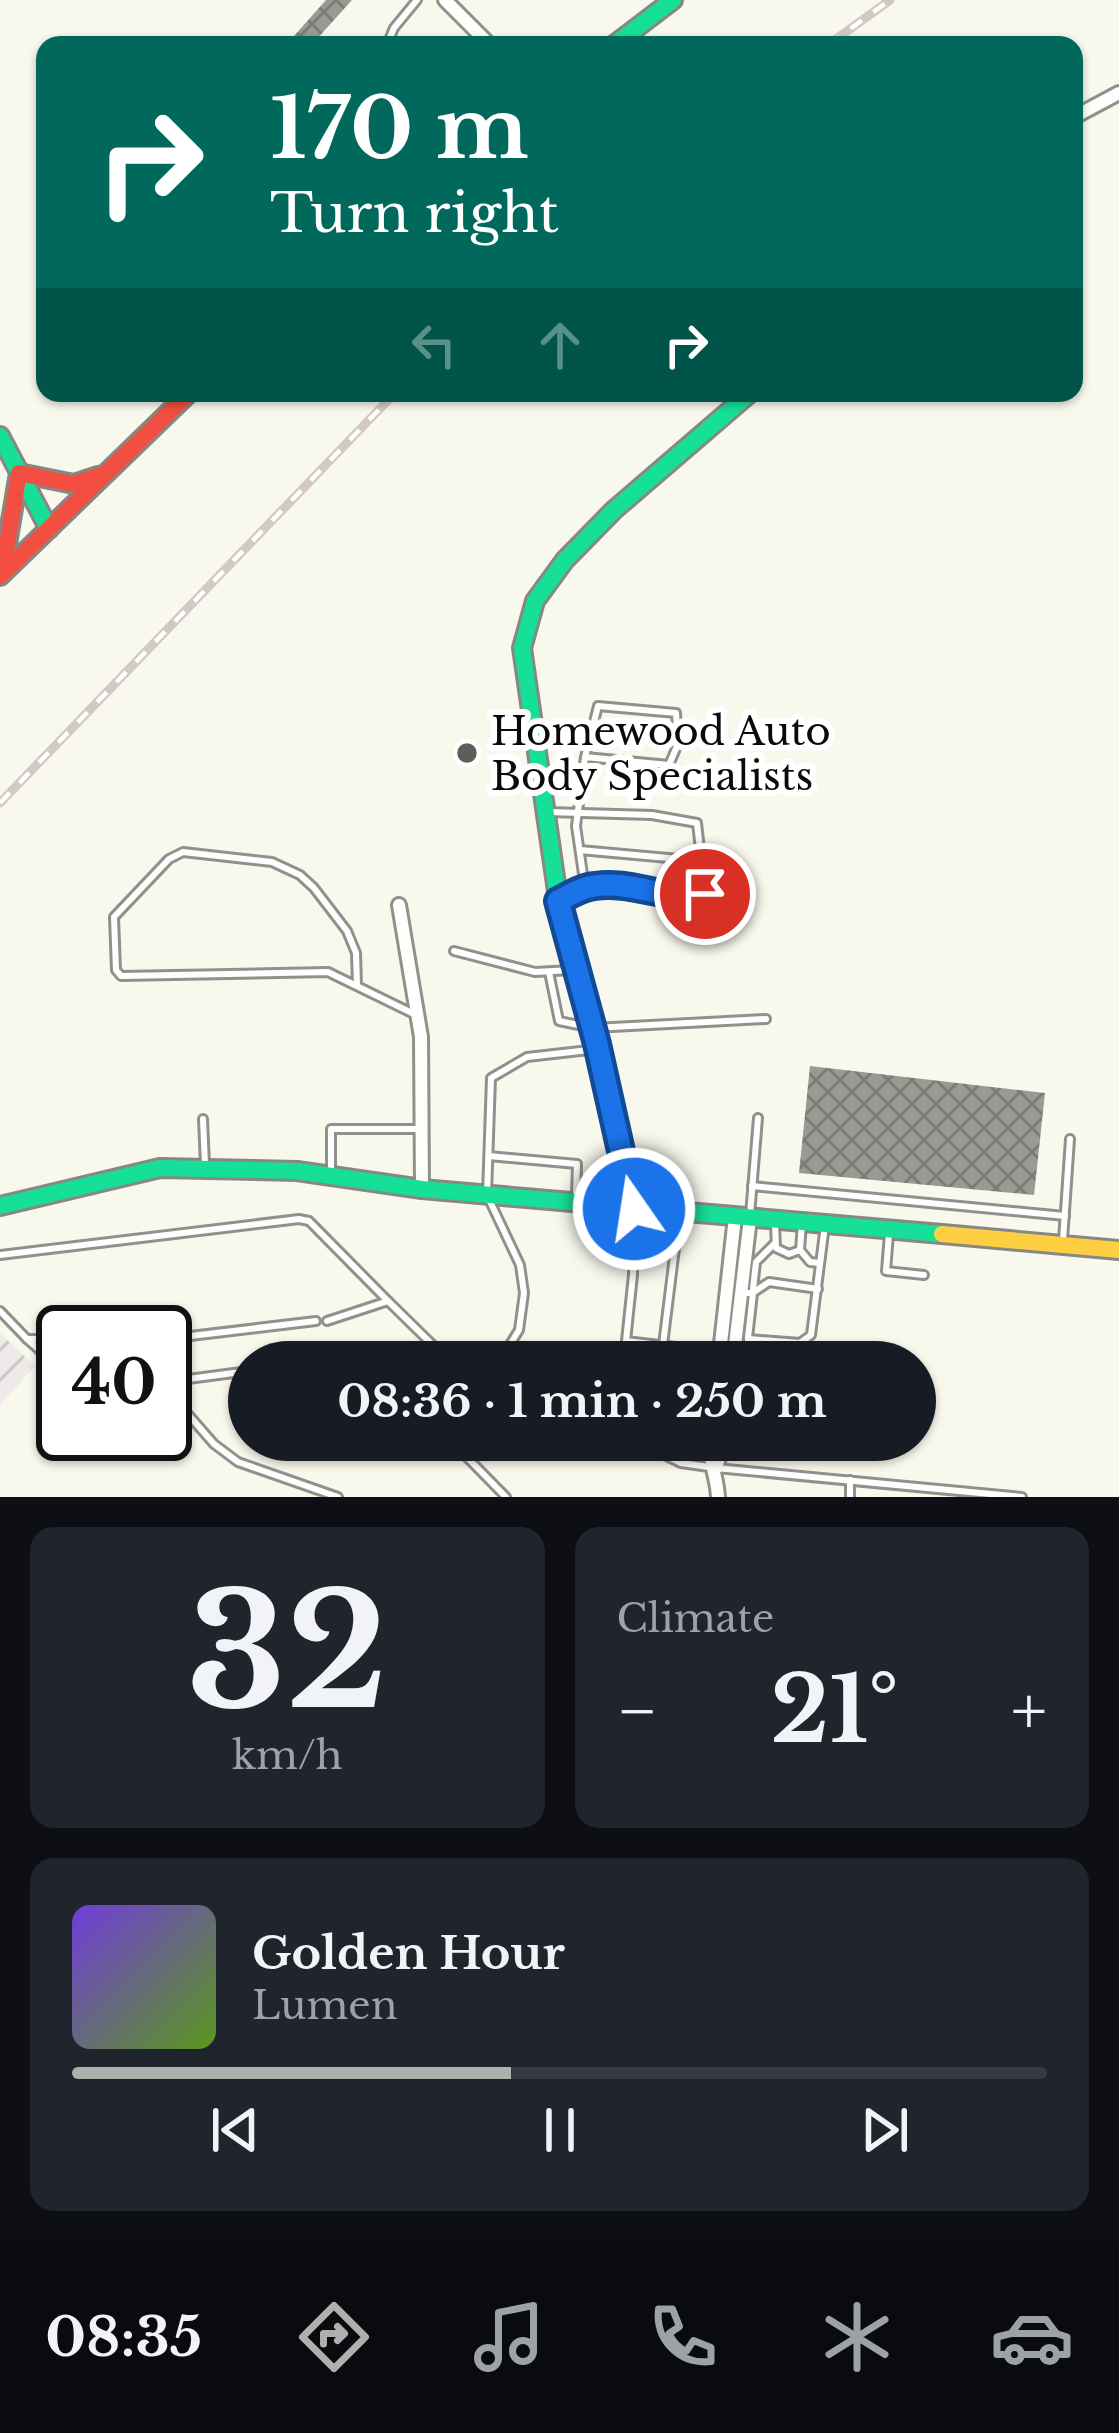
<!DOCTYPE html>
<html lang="en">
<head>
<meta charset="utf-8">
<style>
  body { margin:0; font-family:"Libre Baskerville",serif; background:#20242c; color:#f1f3f6; height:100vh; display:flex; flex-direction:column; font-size:45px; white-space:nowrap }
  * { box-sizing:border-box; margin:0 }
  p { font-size:39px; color:#9ea1a6 }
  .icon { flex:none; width:66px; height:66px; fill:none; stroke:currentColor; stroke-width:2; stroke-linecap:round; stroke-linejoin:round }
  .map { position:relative; height:1497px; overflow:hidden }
  .drawer { display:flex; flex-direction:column; gap:30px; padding:30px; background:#0d0f14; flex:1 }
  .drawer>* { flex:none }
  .banner { position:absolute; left:36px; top:36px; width:1047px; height:366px; border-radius:24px; box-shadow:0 3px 9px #0004; background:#00695c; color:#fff; overflow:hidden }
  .speed { position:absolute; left:36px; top:1305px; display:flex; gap:24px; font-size:60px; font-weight:700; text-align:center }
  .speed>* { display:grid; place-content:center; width:156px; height:156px; border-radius:50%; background:#171b24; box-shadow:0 3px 9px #0004; line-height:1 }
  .speed .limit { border:6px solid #111; border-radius:18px; background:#fff; color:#111 }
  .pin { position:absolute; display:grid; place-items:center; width:102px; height:102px; color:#fff; margin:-51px; border:6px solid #fff; border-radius:50%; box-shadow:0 3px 12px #0007 }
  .me { position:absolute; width:132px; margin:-66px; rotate:347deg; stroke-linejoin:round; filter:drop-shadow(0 0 9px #0008) }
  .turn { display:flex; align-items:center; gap:42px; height:252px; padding:0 36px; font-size:54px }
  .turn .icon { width:156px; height:156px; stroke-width:2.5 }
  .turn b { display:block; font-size:84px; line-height:102px }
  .lanes { display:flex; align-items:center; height:114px; padding:0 36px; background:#0003; justify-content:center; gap:60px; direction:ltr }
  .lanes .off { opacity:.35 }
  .big { font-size:90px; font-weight:700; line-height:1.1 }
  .drawer .card { flex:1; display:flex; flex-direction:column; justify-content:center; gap:18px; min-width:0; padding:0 42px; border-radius:24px; background:#20242c }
  .drawer .dial { align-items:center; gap:0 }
  .dial b { font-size:156px; line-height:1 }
  .song { display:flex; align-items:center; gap:36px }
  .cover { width:144px; height:144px; border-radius:18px; background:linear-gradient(135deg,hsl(260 70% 55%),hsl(90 70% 35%)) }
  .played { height:12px; border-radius:6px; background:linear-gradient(90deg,#aeb0af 45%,#363941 45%) }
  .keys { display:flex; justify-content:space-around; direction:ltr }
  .heat { display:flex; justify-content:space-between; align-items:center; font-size:66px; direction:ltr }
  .drawer .tiles { flex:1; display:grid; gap:30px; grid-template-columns:1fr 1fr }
  .card:last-child { grid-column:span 2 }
  .trip { position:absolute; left:228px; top:1341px; width:708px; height:120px; border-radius:60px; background:#171b24; box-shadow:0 3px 9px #0004; font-weight:700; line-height:120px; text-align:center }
  .dock { display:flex; height:192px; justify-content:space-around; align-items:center; background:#090b0e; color:#9ea1a6 }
  .dock .icon { width:84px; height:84px }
  .dock .active { color:#aeb0af }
  .dock b { font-size:54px; color:#f1f3f6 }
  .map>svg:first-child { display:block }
  .industrial { fill:url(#industrial-furrows) }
  .building { fill:url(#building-cross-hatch) }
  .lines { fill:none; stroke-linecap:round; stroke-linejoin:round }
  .lane-casing { stroke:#91918c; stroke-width:12 }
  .street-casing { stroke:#91918c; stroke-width:18 }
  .fast-casing { stroke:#888883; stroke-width:22 }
  .slow-casing { stroke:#888883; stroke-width:22 }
  .jam-casing { stroke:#888883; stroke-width:22 }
  .lane { stroke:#fefefc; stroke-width:6 }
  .street { stroke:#fefefc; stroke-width:12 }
  .fast { stroke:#16e098; stroke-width:16 }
  .slow { stroke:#ffcf43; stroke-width:16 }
  .jam { stroke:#f24e42; stroke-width:16 }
  .rail-casing { stroke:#d3c8c4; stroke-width:9 }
  .rail { stroke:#fff; stroke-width:4.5; stroke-dasharray:14; stroke-linecap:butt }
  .route-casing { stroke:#114b97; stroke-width:30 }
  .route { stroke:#1a73e8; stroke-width:21 }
  .poi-dot { fill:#5d5d59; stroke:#fff; stroke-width:4.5 }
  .labels { text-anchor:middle; stroke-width:12; stroke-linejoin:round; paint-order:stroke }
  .poi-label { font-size:39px; fill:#0a0a0a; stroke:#fff; text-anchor:start }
</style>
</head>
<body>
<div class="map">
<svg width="1119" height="1497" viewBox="0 0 1119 1497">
  <defs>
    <pattern id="industrial-furrows" width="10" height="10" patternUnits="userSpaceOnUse" patternTransform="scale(3)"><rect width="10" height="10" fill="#efeaea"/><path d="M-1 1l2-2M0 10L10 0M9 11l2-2" fill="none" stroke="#ccc7c7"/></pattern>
    <pattern id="building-cross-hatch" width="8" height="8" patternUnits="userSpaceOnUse" patternTransform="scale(3)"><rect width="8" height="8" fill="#9a9a94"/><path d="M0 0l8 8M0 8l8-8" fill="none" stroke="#7c7c77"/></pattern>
  </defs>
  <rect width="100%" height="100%" fill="#f8f8ed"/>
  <!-- industrial -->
  <path class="industrial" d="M0,1333L35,1366L0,1405Z"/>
  <!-- building -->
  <g class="building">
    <path d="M326,0H352L316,40L322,45H286Z"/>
    <path d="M810,1066L1045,1093L1034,1195L799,1173Z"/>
  </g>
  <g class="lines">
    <!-- lane casing -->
    <g class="lane-casing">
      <g id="lane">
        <path d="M387,45L394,28L417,0"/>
        <path d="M465,45H466"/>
        <path d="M547,812L652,815L697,823L705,894C666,903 626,875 588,887C579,889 570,895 562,899"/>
        <path d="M580,850L701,861"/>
        <path d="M585,888L576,826L585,757L669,765L678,744L676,713L598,706L585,757"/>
        <path d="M454,951L535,972L572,970"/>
        <path d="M549,972L559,1021L593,1028L766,1019"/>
        <path d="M357,985L356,953L347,931L314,888L300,875L272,862L183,852L169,859L114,917L116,970L121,976L328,972L414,1014"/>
        <path d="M203,1119L205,1165"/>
        <path d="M489,1156L577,1164L576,1197"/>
        <path d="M331,1172V1129H419"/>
        <path d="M752,1186L1065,1216"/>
        <path d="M634,1213L633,1275L626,1341L718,1352"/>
        <path d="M750,1215L758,1118"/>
        <path d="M775,1224L776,1248L789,1254L800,1250L802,1223"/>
        <path d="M889,1234L886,1271L924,1275"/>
        <path d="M1063,1240L1070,1139"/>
        <path d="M800,1250L810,1262L820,1263"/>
        <path d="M0,1255L299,1219L309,1221L388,1301"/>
        <path d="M753,1289L756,1262L774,1244"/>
        <path d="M754,1292L769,1282L818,1289"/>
        <path d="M742,1293H753L748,1338"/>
        <path d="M0,1311L27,1339H63"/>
        <path d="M327,1321L388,1301L450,1362"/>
        <path d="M27,1339L63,1371"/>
        <path d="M165,1339L316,1321"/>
        <path d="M748,1339L800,1343L811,1335L825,1225"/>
        <path d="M748,1339L755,1348L757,1362"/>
        <path d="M663,1345L679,1216"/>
        <path d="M311,1362L357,1356L364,1362"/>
        <path d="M499,1362L519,1330L524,1293L520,1265L487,1195L491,1078L527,1057L598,1049"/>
        <path d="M165,1382L249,1371"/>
        <path d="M165,1388L214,1444L238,1462L338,1497"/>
        <path d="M450,1440L506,1497"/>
        <path d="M634,1440L681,1463L716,1468L1022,1497"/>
        <path d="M850,1480V1497"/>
      </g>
    </g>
    <!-- street casing -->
    <g class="street-casing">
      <g id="street">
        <path d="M445,0L490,45"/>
        <path d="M1074,117L1119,93"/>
        <path d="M399,905L421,1037L422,1189"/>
        <path d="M719,1362L735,1217"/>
        <path d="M733,1362L750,1218"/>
        <path d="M710,1440C708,1459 717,1476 718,1497"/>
        <path d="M716,1468L724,1440"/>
      </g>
    </g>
    <!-- fast casing -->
    <g class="fast-casing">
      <g id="fast">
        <path d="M614,45L673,0"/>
        <path d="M0,436L49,529"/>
        <path d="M0,1206L160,1168L297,1171L422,1189L942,1234"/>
        <path d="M634,1209L597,1044L561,919L522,648L535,601L565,560L614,510L750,393"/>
      </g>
    </g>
    <!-- slow casing -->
    <g class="slow-casing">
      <path id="slow" d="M942,1234L1119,1250"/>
    </g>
    <!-- jam casing -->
    <g class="jam-casing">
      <g id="jam">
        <path d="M0,564L6,550L19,473L74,484L98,476"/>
        <path d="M0,576L189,393"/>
      </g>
    </g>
    <!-- lane -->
    <use href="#lane" class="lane"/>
    <!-- street -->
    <use href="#street" class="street"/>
    <!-- fast -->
    <use href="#fast" class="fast"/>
    <!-- slow -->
    <use href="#slow" class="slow"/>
    <!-- jam -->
    <use href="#jam" class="jam"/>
    <!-- rail casing -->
    <g class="rail-casing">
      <g id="rail">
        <path d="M828,45L890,0"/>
        <path d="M0,803L395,393"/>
      </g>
    </g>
    <!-- rail -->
    <use href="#rail" class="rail"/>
  </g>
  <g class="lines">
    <!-- route casing -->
    <g class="route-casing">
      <path id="route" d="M634,1209L597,1044L558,901C570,895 582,887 595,886C632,880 668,902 705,894"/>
    </g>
    <!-- route -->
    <use href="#route" class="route"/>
  </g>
  <!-- markers -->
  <circle class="poi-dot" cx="467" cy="753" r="12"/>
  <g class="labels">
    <!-- poi labels -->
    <g class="poi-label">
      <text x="491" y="745">Homewood Auto<tspan x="491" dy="45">Body Specialists</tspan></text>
    </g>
  </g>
</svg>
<div class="speed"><div class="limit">40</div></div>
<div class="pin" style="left:705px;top:894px;background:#d93025"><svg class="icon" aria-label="arrive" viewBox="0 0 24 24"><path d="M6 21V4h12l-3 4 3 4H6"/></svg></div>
<svg class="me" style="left:634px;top:1209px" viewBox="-20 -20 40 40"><circle r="17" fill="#1a73e8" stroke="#fff" stroke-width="3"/><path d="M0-11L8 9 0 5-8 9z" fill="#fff"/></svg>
<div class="trip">08:36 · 1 min · 250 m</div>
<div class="banner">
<div class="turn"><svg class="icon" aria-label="right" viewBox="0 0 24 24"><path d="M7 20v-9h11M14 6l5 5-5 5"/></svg><div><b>170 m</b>Turn right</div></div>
<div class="lanes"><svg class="icon off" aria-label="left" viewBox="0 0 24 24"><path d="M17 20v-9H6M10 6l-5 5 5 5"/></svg><svg class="icon off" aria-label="ahead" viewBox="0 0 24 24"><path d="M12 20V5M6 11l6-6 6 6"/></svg><svg class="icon" aria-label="right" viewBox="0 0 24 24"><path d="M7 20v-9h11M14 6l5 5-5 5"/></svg></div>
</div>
</div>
<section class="drawer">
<div class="tiles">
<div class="card dial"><b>32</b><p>km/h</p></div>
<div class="card"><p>Climate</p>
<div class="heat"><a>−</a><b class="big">21°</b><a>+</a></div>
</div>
<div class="card">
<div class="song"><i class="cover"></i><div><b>Golden Hour</b><p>Lumen</p></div></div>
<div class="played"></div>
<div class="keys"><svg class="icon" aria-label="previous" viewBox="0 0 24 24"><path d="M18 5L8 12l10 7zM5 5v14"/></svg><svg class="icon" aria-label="pause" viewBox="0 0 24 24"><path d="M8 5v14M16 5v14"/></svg><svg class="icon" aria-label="next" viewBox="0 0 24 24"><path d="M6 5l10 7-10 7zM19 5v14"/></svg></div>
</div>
</div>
</section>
<nav class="dock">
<b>08:35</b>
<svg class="icon active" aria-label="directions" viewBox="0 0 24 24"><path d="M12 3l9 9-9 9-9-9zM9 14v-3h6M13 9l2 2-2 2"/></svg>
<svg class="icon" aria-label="music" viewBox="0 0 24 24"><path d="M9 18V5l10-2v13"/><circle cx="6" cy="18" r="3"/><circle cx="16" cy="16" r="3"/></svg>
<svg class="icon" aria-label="phone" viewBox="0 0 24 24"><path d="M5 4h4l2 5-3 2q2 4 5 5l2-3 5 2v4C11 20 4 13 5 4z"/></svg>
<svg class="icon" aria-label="climate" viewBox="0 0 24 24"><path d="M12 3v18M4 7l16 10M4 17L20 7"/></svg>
<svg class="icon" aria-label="car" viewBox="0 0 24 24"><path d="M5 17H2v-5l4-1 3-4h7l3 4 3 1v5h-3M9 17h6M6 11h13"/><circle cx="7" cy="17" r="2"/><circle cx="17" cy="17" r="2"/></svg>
</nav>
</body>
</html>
